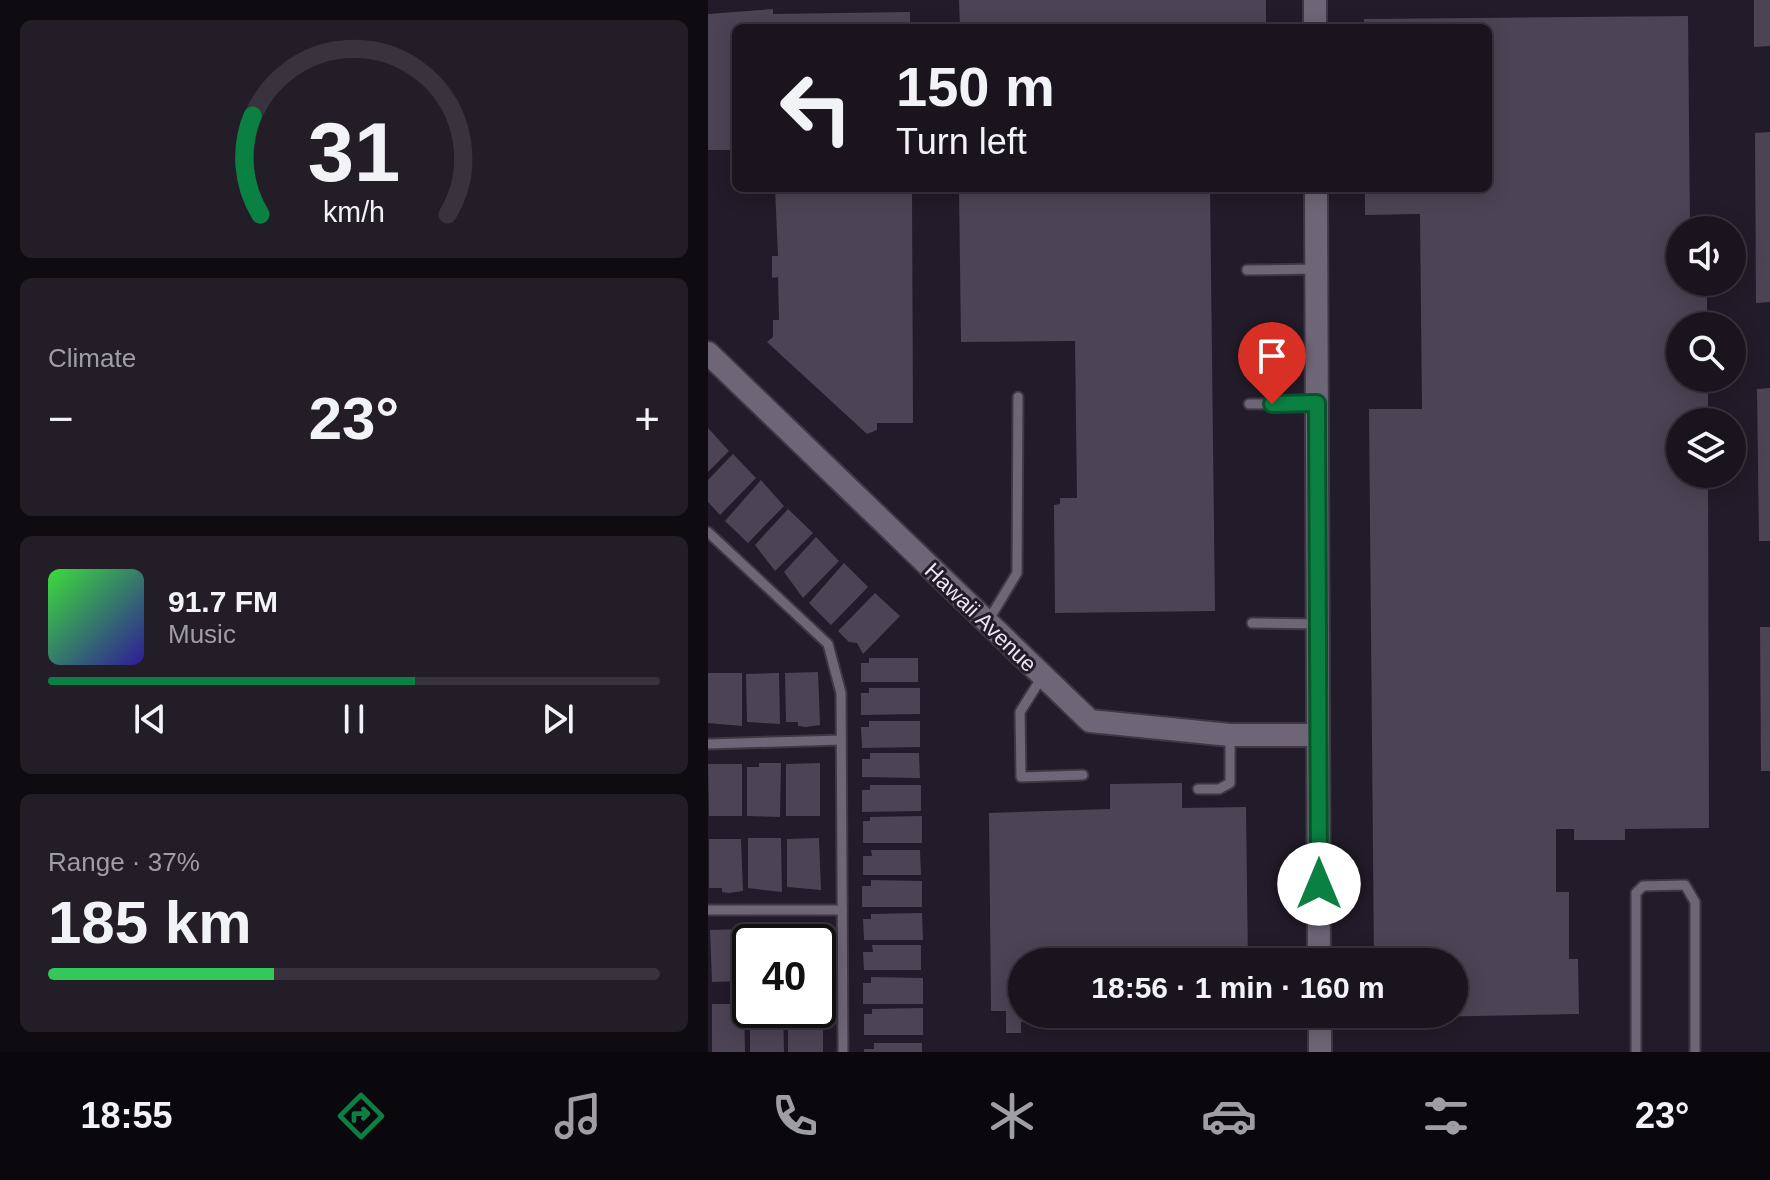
<!DOCTYPE html>
<html lang="en">
<head>
<meta charset="utf-8">
<style>
  body { margin:0; font-family:Arial,sans-serif; background:#231d28; color:#f1f3f6; height:100vh; display:flex; flex-direction:column; font-size:30px; white-space:nowrap }
  * { box-sizing:border-box; margin:0 }
  p { font-size:26px; color:#9f9ea4 }
  .icon { flex:none; width:44px; height:44px; fill:none; stroke:currentColor; stroke-width:2; stroke-linecap:round; stroke-linejoin:round }
  .map { position:relative; flex:1; overflow:hidden }
  .drawer { display:flex; flex-direction:column; gap:20px; padding:20px; background:#0e0b11; width:708px }
  .drawer>* { flex:none }
  .hud { position:absolute; left:24px; top:24px; width:760px; height:168px; border-radius:12px; box-shadow:0 4px 20px #0003,0 0 0 2px #38333d; background:#1a141f; color:#f1f3f6; overflow:hidden }
  .controls { position:absolute; left:958px; top:216px; display:grid; gap:16px }
  .controls a { display:grid; place-items:center; width:80px; height:80px; border-radius:50%; background:#1a141f; box-shadow:0 4px 20px #0003,0 0 0 2px #38333d; font-size:40px }
  .speed { position:absolute; left:24px; top:924px; display:flex; gap:16px; font-size:40px; font-weight:700; text-align:center }
  .speed>* { display:grid; place-content:center; width:104px; height:104px; border-radius:50%; background:#1a141f; box-shadow:0 4px 20px #0003,0 0 0 2px #38333d; line-height:1 }
  .speed .limit { border:4px solid #111; border-radius:12px; background:#fff; color:#111 }
  .pin { position:absolute; display:grid; place-items:center; width:68px; height:68px; color:#fff; margin:-82px -34px; border-radius:50% 50% 50% 0; rotate:-45deg; box-shadow:0 0 8px #0007 }
  .pin .icon { rotate:45deg }
  .me { position:absolute; width:88px; margin:-44px; rotate:0deg; stroke-linejoin:round; filter:drop-shadow(0 0 6px #0008) }
  .turn { display:flex; align-items:center; gap:28px; height:168px; padding:0 32px; font-size:36px }
  .turn .icon { width:104px; height:104px; stroke-width:2.5 }
  .turn b { display:block; font-size:56px; line-height:68px }
  .big { font-size:60px; font-weight:800; line-height:1.1 }
  .drawer .card { flex:1; display:flex; flex-direction:column; justify-content:center; gap:12px; min-width:0; padding:0 28px; border-radius:12px; background:#231d28 }
  .drawer .dial { align-items:center; gap:0 }
  .dial svg { height:208px; overflow:visible; fill:none; stroke:#38333d; stroke-width:7; stroke-linecap:round; text-anchor:middle }
  .dial text { fill:#f1f3f6; stroke:none }
  .song { display:flex; align-items:center; gap:24px }
  .cover { width:96px; height:96px; border-radius:12px; background:linear-gradient(135deg,hsl(120 70% 55%),hsl(250 70% 35%)) }
  .played { height:8px; border-radius:4px; background:linear-gradient(90deg,#0b8043 60%,#38333d 60%) }
  .keys { display:flex; justify-content:space-around; direction:ltr }
  .heat { display:flex; justify-content:space-between; align-items:center; font-size:44px; direction:ltr }
  .charge { height:12px; border-radius:6px; background:linear-gradient(90deg,#34c759 37%,#38333d 0) }
  .trip { position:absolute; left:300px; top:948px; width:460px; height:80px; border-radius:40px; background:#1a141f; box-shadow:0 4px 20px #0003,0 0 0 2px #38333d; font-weight:800; line-height:80px; text-align:center }
  .tabs { display:flex; height:128px; justify-content:space-around; align-items:center; background:#0a080c; color:#9f9ea4 }
  .tabs .icon { width:56px; height:56px }
  .tabs .selected { color:#0b8043 }
  .tabs b { font-size:36px; color:#f1f3f6 }
  main { display:flex; flex:1; min-height:0 }
  .map>svg:first-child { display:block }
  .building { fill:#4c4454 }
  .lines { fill:none; stroke-linecap:round; stroke-linejoin:round }
  .service-casing { stroke:#3d3842; stroke-width:13 }
  .tertiary-casing { stroke:#3d3842; stroke-width:26 }
  .service { stroke:#6e6676; stroke-width:9 }
  .tertiary { stroke:#6e6676; stroke-width:22 }
  .route-casing { stroke:#07532c; stroke-width:20 }
  .route { stroke:#0b8043; stroke-width:14 }
  .labels { text-anchor:middle; stroke-width:6; stroke-linejoin:round; paint-order:stroke }
  .street-label { font-size:22px; fill:#ebe7f0; stroke:#221b29 }
</style>
</head>
<body>
<main>
<section class="drawer">
<div class="card dial"><svg viewBox="0 0 100 80">
<path d="M14 69A42 42 0 1 1 86 69"/>
<path d="M14 69A42 42 0 0 1 11 31" stroke="#0b8043"/>
<text x="50" y="56" font-size="32" font-weight="700">31</text>
<text x="50" y="72" font-size="11">km/h</text>
</svg></div>
<div class="card"><p>Climate</p>
<div class="heat"><a>−</a><b class="big">23°</b><a>+</a></div>
</div>
<div class="card">
<div class="song"><i class="cover"></i><div><b>91.7 FM</b><p>Music</p></div></div>
<div class="played"></div>
<div class="keys"><svg class="icon" aria-label="previous" viewBox="0 0 24 24"><path d="M18 5L8 12l10 7zM5 5v14"/></svg><svg class="icon" aria-label="pause" viewBox="0 0 24 24"><path d="M8 5v14M16 5v14"/></svg><svg class="icon" aria-label="next" viewBox="0 0 24 24"><path d="M6 5l10 7-10 7zM19 5v14"/></svg></div>
</div>
<div class="card"><p>Range · 37%</p><b class="big">185 km</b><div class="charge"></div></div>
</section>
<div class="map">
<svg width="1062" height="1052" viewBox="0 0 1062 1052">
  <rect width="100%" height="100%" fill="#221b29"/>
  <!-- building -->
  <g class="building">
    <path d="M251,0H558V28H252Z"/>
    <path d="M1046,0H1062V46L1046,47Z"/>
    <path d="M65,9V14L202,12V28H28V150H0V14Z"/>
    <path d="M980,16L982,230H972V282H999V326H972V378H1000V422H972V474H1000L1001,828L917,829V840H866V829H848V892H861V959H870L871,1014L666,1018V1014H746V962H666L661,409H714L712,214L657,215V188H780V28H656V19Z"/>
    <path d="M1062,132V302L1048,303L1047,133Z"/>
    <path d="M67,188H204L205,423H169V430L159,434L59,342L65,337V320H71L70,277L64,278V256H70Z"/>
    <path d="M251,188H502L507,611L347,613L346,505L352,504V498H369L367,341L253,342Z"/>
    <path d="M1062,388V541H1051L1049,389Z"/>
    <path d="M0,428L21,451L0,472Z"/>
    <path d="M25,454L48,478L12,515L0,502V480Z"/>
    <path d="M53,480L76,506L40,543L17,521Z"/>
    <path d="M80,509L105,533L67,571L47,545Z"/>
    <path d="M108,537L131,561L95,598L76,572Z"/>
    <path d="M136,563L160,587L123,625L101,603Z"/>
    <path d="M167,593L192,616L155,654L149,643L141,642L130,631Z"/>
    <path d="M1052,627H1062V771H1053Z"/>
    <path d="M161,658H210V682H153V663H161Z"/>
    <path d="M110,672L112,725L98,727L90,726V722H78L77,673Z"/>
    <path d="M0,673H34V726L0,723Z"/>
    <path d="M71,673L72,724L39,722L38,674Z"/>
    <path d="M161,688H212V714L153,715V693H161Z"/>
    <path d="M161,721H212V747L154,748L153,727H161Z"/>
    <path d="M162,753H211L212,778L154,777V759H162Z"/>
    <path d="M51,763H73L72,817L39,816V767H51Z"/>
    <path d="M112,763V816H78V764Z"/>
    <path d="M0,764H34V816H1Z"/>
    <path d="M474,783V808L538,807L540,962H314V1014H540V1020L313,1022V1033H298V1011H283L281,813L402,809V784Z"/>
    <path d="M162,785H213V811L154,812V790H162Z"/>
    <path d="M214,816V843H155V821H162V817Z"/>
    <path d="M40,838H73L74,892L40,888Z"/>
    <path d="M111,838L113,890L79,887V839Z"/>
    <path d="M1,839H33L35,891L21,893L14,892V888H1Z"/>
    <path d="M163,850H212L213,875H155V856H164Z"/>
    <path d="M163,880L214,881V907H154V886H163Z"/>
    <path d="M214,913L215,940H156L155,919H163V914Z"/>
    <path d="M114,927V976H110V942H80V932Z"/>
    <path d="M36,929L38,981L4,982L2,930Z"/>
    <path d="M42,930H73V942H41Z"/>
    <path d="M164,945H213V970H156L155,952H165Z"/>
    <path d="M163,977L215,978V1004H155V983H163Z"/>
    <path d="M110,1003L115,1008V1052H80V1010H110Z"/>
    <path d="M4,1004H36L37,1052H4Z"/>
    <path d="M215,1008V1035H156V1014H164V1009Z"/>
    <path d="M42,1010H75L76,1052H42Z"/>
    <path d="M166,1043H214V1052H156V1049H166Z"/>
  </g>
  <g class="lines">
    <!-- service casing -->
    <g class="service-casing">
      <g id="service">
        <path d="M539,270L608,269"/>
        <path d="M541,404L609,403"/>
        <path d="M0,532L120,644L133,693L135,1052"/>
        <path d="M280,621L309,573L310,397"/>
        <path d="M544,623L610,624"/>
        <path d="M334,677L312,712L313,777L375,775"/>
        <path d="M0,744L133,740"/>
        <path d="M490,789H511L522,783V735"/>
        <path d="M0,910H134"/>
        <path d="M928,1052V893L935,886L977,885L987,902V1052"/>
      </g>
    </g>
    <!-- tertiary casing -->
    <g class="tertiary-casing">
      <g id="tertiary">
        <path d="M607,0V28"/>
        <path d="M608,188L611,962"/>
        <path d="M0,353L382,721L522,735H610"/>
        <path d="M612,1014V1052"/>
      </g>
    </g>
    <!-- service -->
    <use href="#service" class="service"/>
    <!-- tertiary -->
    <use href="#tertiary" class="tertiary"/>
  </g>
  <g class="lines">
    <!-- route casing -->
    <g class="route-casing">
      <path id="route" d="M564,404L609,403L611,884"/>
    </g>
    <!-- route -->
    <use href="#route" class="route"/>
  </g>
  <g class="labels">
    <!-- street labels -->
    <g class="street-label">
      <text transform="translate(273 617) rotate(44)" y="8">Hawaii Avenue</text>
    </g>
  </g>
</svg>
<div class="controls">
<a><svg class="icon" aria-label="sound" viewBox="0 0 24 24"><path d="M4 9h4l5-4v14l-5-4H4zM17 9q2 3 0 6"/></svg></a>
<a><svg class="icon" aria-label="search" viewBox="0 0 24 24"><circle cx="10" cy="10" r="6"/><path d="M15 15l6 6"/></svg></a>
<a><svg class="icon" aria-label="layers" viewBox="0 0 24 24"><path d="M12 4l9 5-9 5-9-5zM3 14l9 5 9-5"/></svg></a>
</div>
<div class="speed"><div class="limit">40</div></div>
<div class="pin" style="left:564px;top:404px;background:#d93025"><svg class="icon" aria-label="arrive" viewBox="0 0 24 24"><path d="M6 21V4h12l-3 4 3 4H6"/></svg></div>
<svg class="me" style="left:611px;top:884px" viewBox="-20 -20 40 40"><circle r="19" fill="#fff"/><path d="M0-13L10 11 0 6-10 11z" fill="#0b8043"/></svg>
<div class="trip">18:56 · 1 min · 160 m</div>
<div class="hud">
<div class="turn"><svg class="icon" aria-label="left" viewBox="0 0 24 24"><path d="M17 20v-9H6M10 6l-5 5 5 5"/></svg><div><b>150 m</b>Turn left</div></div>
</div>
</div>
</main>
<nav class="tabs">
<b>18:55</b>
<svg class="icon selected" aria-label="directions" viewBox="0 0 24 24"><path d="M12 3l9 9-9 9-9-9zM9 14v-3h6M13 9l2 2-2 2"/></svg>
<svg class="icon" aria-label="music" viewBox="0 0 24 24"><path d="M9 18V5l10-2v13"/><circle cx="6" cy="18" r="3"/><circle cx="16" cy="16" r="3"/></svg>
<svg class="icon" aria-label="phone" viewBox="0 0 24 24"><path d="M5 4h4l2 5-3 2q2 4 5 5l2-3 5 2v4C11 20 4 13 5 4z"/></svg>
<svg class="icon" aria-label="climate" viewBox="0 0 24 24"><path d="M12 3v18M4 7l16 10M4 17L20 7"/></svg>
<svg class="icon" aria-label="car" viewBox="0 0 24 24"><path d="M5 17H2v-5l4-1 3-4h7l3 4 3 1v5h-3M9 17h6M6 11h13"/><circle cx="7" cy="17" r="2"/><circle cx="17" cy="17" r="2"/></svg>
<svg class="icon" aria-label="filters" viewBox="0 0 24 24"><path d="M4 7h16M4 17h16"/><circle cx="9" cy="7" r="2"/><circle cx="15" cy="17" r="2"/></svg>
<b>23°</b>
</nav>
</body>
</html>
